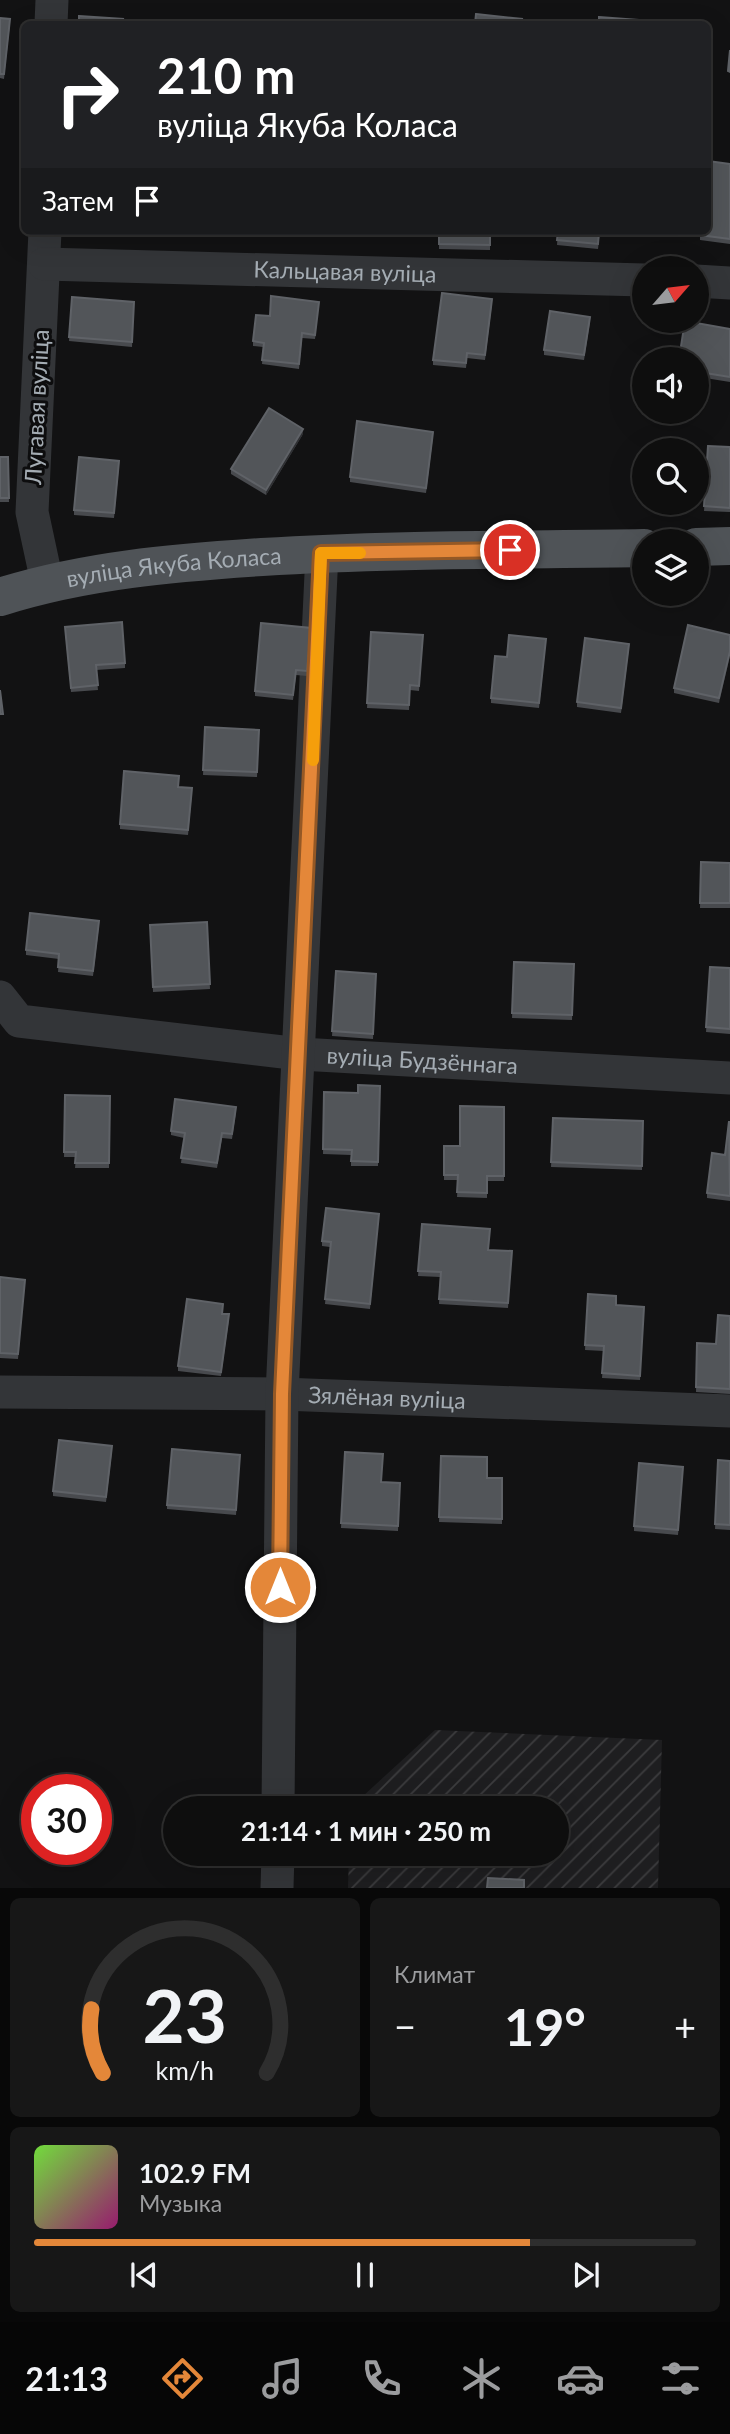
<!DOCTYPE html>
<html lang="ru">
<head>
<meta charset="utf-8">
<style>
  body { margin:0; font-family:Lato,sans-serif; background:#171717; color:#f1f3f6; height:100vh; display:flex; flex-direction:column; font-size:26px; white-space:nowrap }
  * { box-sizing:border-box; margin:0 }
  p { font-size:23px; color:#9b9c9e }
  .icon { flex:none; width:38px; height:38px; fill:none; stroke:currentColor; stroke-width:2; stroke-linecap:round; stroke-linejoin:round }
  .map { position:relative; height:1888px; overflow:hidden }
  .sheet { display:flex; flex-direction:column; gap:10px; padding:10px; background:#080808; flex:1 }
  .sheet>* { flex:none }
  .top-card { position:absolute; left:21px; top:21px; width:690px; height:214px; border-radius:10px; box-shadow:0 7px 28px #0002,0 0 0 2px #2e2e2e; background:#202124; color:#fff; overflow:hidden }
  .needle { width:46px; rotate:62deg }
  .buttons { position:absolute; left:632px; top:256px; display:grid; gap:14px }
  .buttons a { display:grid; place-items:center; width:77px; height:77px; border-radius:50%; background:#0e0e0e; box-shadow:0 7px 28px #0002,0 0 0 2px #2e2e2e; font-size:35px }
  .speed { position:absolute; left:21px; top:1774px; display:flex; gap:14px; font-size:35px; font-weight:700; text-align:center }
  .speed>* { display:grid; place-content:center; width:91px; height:91px; border-radius:50%; background:#0e0e0e; box-shadow:0 7px 28px #0002,0 0 0 2px #2e2e2e; line-height:1 }
  .speed .limit { border:10px solid #d22; background:#fff; color:#111 }
  .pin { position:absolute; display:grid; place-items:center; width:60px; height:60px; color:#fff; margin:-30px; border:4px solid #fff; border-radius:50%; box-shadow:0 2px 7px #0007 }
  .me { position:absolute; width:77px; margin:-38px; rotate:0deg; stroke-linejoin:round; filter:drop-shadow(0 0 5px #0008) }
  .turn { display:flex; align-items:center; gap:24px; height:147px; padding:0 21px; font-size:32px }
  .turn .icon { width:91px; height:91px; stroke-width:2.5 }
  .turn b { display:block; font-size:49px; line-height:60px }
  .then { display:flex; align-items:center; height:66px; padding:0 21px; background:#0003; gap:14px; font-size:26px }
  .big { font-size:52px; font-weight:700; line-height:1.1 }
  .sheet .widget { flex:1; display:flex; flex-direction:column; justify-content:center; gap:10px; min-width:0; padding:0 24px; border-radius:10px; background:#171717 }
  .sheet .dial { align-items:center; gap:0 }
  .dial svg { height:182px; overflow:visible; fill:none; stroke:#2e2e2e; stroke-width:7; stroke-linecap:round; text-anchor:middle }
  .dial text { fill:#f1f3f6; stroke:none }
  .song { display:flex; align-items:center; gap:21px }
  .cover { width:84px; height:84px; border-radius:10px; background:linear-gradient(135deg,hsl(100 70% 55%),hsl(320 70% 35%)) }
  .played { height:7px; border-radius:4px; background:linear-gradient(90deg,#e48739 75%,#2e2e2e 75%) }
  .keys { display:flex; justify-content:space-around; direction:ltr }
  .heat { display:flex; justify-content:space-between; align-items:center; font-size:38px; direction:ltr }
  .sheet .tiles { flex:1; display:grid; gap:10px; grid-template-columns:1fr 1fr }
  .widget:last-child { grid-column:span 2 }
  .trip { position:absolute; left:163px; top:1796px; width:406px; height:70px; border-radius:35px; background:#0e0e0e; box-shadow:0 7px 28px #0002,0 0 0 2px #2e2e2e; font-weight:700; line-height:70px; text-align:center }
  .tabs { display:flex; height:112px; justify-content:space-around; align-items:center; background:#060606; color:#9b9c9e }
  .tabs .icon { width:49px; height:49px }
  .tabs .on { color:#e48739 }
  .tabs b { font-size:32px; color:#f1f3f6 }
  .map>svg:first-child { display:block }
  .industrial { fill:url(#industrial-furrows) }
  .lines { fill:none; stroke-linecap:round; stroke-linejoin:round }
  .minor { stroke:#333538; stroke-width:33 }
  .major { stroke:#4f5357; stroke-width:38 }
  .wall { fill:#484a4e }
  .shaded-wall { fill:#2e2f32 }
  .building { fill:#525559; stroke:#5f6267; stroke-width:2 }
  .route-casing { stroke:#945825; stroke-width:18 }
  .route { stroke:#e48739; stroke-width:12 }
  .slow { stroke:#f59e0b; stroke-width:12 }
  .labels { text-anchor:middle; stroke-width:6; stroke-linejoin:round; paint-order:stroke }
  .street-label { font-size:23px; fill:#a4acb3; stroke:#0d0d0e }
</style>
</head>
<body>
<div class="map">
<svg width="730" height="1888" viewBox="0 0 730 1888">
  <defs>
    <pattern id="industrial-furrows" width="10" height="10" patternUnits="userSpaceOnUse" patternTransform="scale(1.75)"><rect width="10" height="10" fill="#1e1e20"/><path d="M-1 1l2-2M0 10L10 0M9 11l2-2" fill="none" stroke="#3c3c3e"/></pattern>
  </defs>
  <rect width="100%" height="100%" fill="#121213"/>
  <!-- industrial -->
  <path class="industrial" d="M435,1730L662,1740L658,1888H348L349,1853H556V1808H350Z"/>
  <g class="lines">
    <!-- minor -->
    <g class="minor">
      <path d="M51,24L52,0"/>
      <path d="M45,231L32,512L47,582"/>
      <path id="s1" d="M44,264L644,280"/>
      <path d="M696,281L730,283"/>
      <path id="s2" d="M0,997L19,1021L300,1054L730,1078"/>
      <path id="s3" d="M0,1392L282,1394L730,1411"/>
      <path d="M278,1808L282,1394L322,553"/>
      <path d="M277,1888L278,1853"/>
    </g>
    <!-- major -->
    <g class="major">
      <path d="M696,547L730,546"/>
      <path id="s4" d="M0,597C86,570 173,563 262,557C389,549 517,550 644,548"/>
    </g>
  </g>
  <!-- wall -->
  <g class="wall">
    <path d="M0,18L10,24L4,79L0,78Z"/>
    <path d="M730,164V244L700,240V231Z"/>
    <path d="M204,231H242V236L204,234Z"/>
    <path d="M439,231H490V250L439,249Z"/>
    <path d="M558,231H600L598,249L557,245Z"/>
    <path d="M72,297L134,302L132,347L69,341Z"/>
    <path d="M319,302L315,339L302,338L299,369L262,364L263,347L253,346V341L270,316Z"/>
    <path d="M492,304L485,360L467,358L466,368L433,365V360Z"/>
    <path d="M590,322L584,360L544,355V350Z"/>
    <path d="M730,329V382L705,378L701,403L696,402V359Z"/>
    <path d="M303,434L266,495L231,474V469Z"/>
    <path d="M433,437L426,493L350,482V477Z"/>
    <path d="M708,446L730,447V512L704,511Z"/>
    <path d="M0,457H8L9,502H0Z"/>
    <path d="M119,466L114,518L74,515V510Z"/>
    <path d="M65,631L125,663V668L96,670L98,690L71,692Z"/>
    <path d="M371,632L423,635L419,691L410,690L409,710L367,708Z"/>
    <path d="M311,633L307,676L296,675L293,700L255,696V691Z"/>
    <path d="M730,635L719,703L674,693V688Z"/>
    <path d="M546,639L539,708L491,703V698L507,657Z"/>
    <path d="M629,648L621,713L577,707V702Z"/>
    <path d="M205,727L259,730L257,777L203,775Z"/>
    <path d="M179,787L192,793L188,835L120,829V824Z"/>
    <path d="M701,862L730,863V908H700Z"/>
    <path d="M207,922L210,989L153,992L150,925Z"/>
    <path d="M99,926L93,976L58,972L59,959L26,955V950Z"/>
    <path d="M514,962L574,964L572,1020L512,1018Z"/>
    <path d="M710,967L730,968V1034L706,1032Z"/>
    <path d="M336,971L376,974L373,1039L332,1036Z"/>
    <path d="M380,1086L378,1166H351V1155L323,1154L324,1092L358,1093Z"/>
    <path d="M65,1095L110,1096L109,1168H75L76,1157H64Z"/>
    <path d="M504,1107V1181H487V1198L457,1197L458,1180H444V1146H460Z"/>
    <path d="M236,1112L232,1139L222,1138L217,1168L181,1163L184,1138L171,1135V1131Z"/>
    <path d="M553,1118L643,1121L642,1170L551,1167Z"/>
    <path d="M730,1121V1201L707,1198V1193L725,1155Z"/>
    <path d="M379,1214L370,1309L325,1304L330,1247L322,1246V1241Z"/>
    <path d="M422,1224L488,1250L512,1251L508,1308L439,1304L440,1277L418,1276Z"/>
    <path d="M0,1277L25,1280L18,1359L0,1358Z"/>
    <path d="M588,1294L616,1305L644,1307L640,1380L602,1378L604,1351L585,1350Z"/>
    <path d="M222,1314L229,1319L221,1376L178,1371V1366Z"/>
    <path d="M730,1316V1394L696,1392L697,1343L716,1344Z"/>
    <path d="M112,1451L106,1502L53,1496V1491Z"/>
    <path d="M345,1452L381,1482L400,1483L398,1531L341,1528Z"/>
    <path d="M240,1455L236,1515L167,1509V1505Z"/>
    <path d="M441,1456L487,1478H502V1524L439,1522Z"/>
    <path d="M718,1460L730,1461V1530L715,1529Z"/>
    <path d="M683,1471L678,1535L634,1531V1526Z"/>
  </g>
  <!-- shaded-wall -->
  <g class="shaded-wall">
    <path d="M303,429V434L266,495V490Z"/>
    <path d="M730,651V656L719,703V698Z"/>
  </g>
  <!-- building -->
  <g class="building">
    <path d="M476,14L522,19L521,24H475Z"/>
    <path d="M79,16L123,19L122,24H79Z"/>
    <path d="M599,17L638,20L637,24H599Z"/>
    <path d="M0,18L10,19L4,74H0Z"/>
    <path d="M730,50V72L728,71Z"/>
    <path d="M708,161L730,164V239L700,235V231H707V172Z"/>
    <path d="M439,231H490V245L439,244Z"/>
    <path d="M558,231H599L598,244L557,240Z"/>
    <path d="M442,293L492,299L485,355L467,353L466,363L433,360Z"/>
    <path d="M271,296L319,302L315,335L302,333L299,364L262,360L264,343L253,341L256,315L270,316Z"/>
    <path d="M72,297L134,302L132,342L69,337Z"/>
    <path d="M550,311L590,317L584,355L544,350Z"/>
    <path d="M685,321L730,329V377L705,373L701,398L696,397V359H679Z"/>
    <path d="M269,408L303,429L266,490L231,469Z"/>
    <path d="M357,421L433,432L426,488L350,477Z"/>
    <path d="M708,446L730,447V508L704,506Z"/>
    <path d="M0,457H8L9,498H0Z"/>
    <path d="M79,457L119,461L114,513L74,510Z"/>
    <path d="M122,622L125,663L96,665L98,685L71,688L65,627Z"/>
    <path d="M261,623L311,628L307,671L296,670L293,695L255,691Z"/>
    <path d="M688,625L730,635V651L719,698L674,688Z"/>
    <path d="M371,632L423,635L419,686L410,685L409,705L367,703Z"/>
    <path d="M509,635L546,639L539,703L491,698L495,656L507,657Z"/>
    <path d="M585,638L629,644L621,708L577,702Z"/>
    <path d="M0,690L3,714H0Z"/>
    <path d="M205,727L259,730L257,772L203,770Z"/>
    <path d="M124,771L179,776L178,787L192,788L188,830L120,824Z"/>
    <path d="M701,862L730,863V903H700Z"/>
    <path d="M30,913L99,921L93,971L58,967L59,954L26,950Z"/>
    <path d="M207,922L210,984L153,987L150,925Z"/>
    <path d="M514,962L574,964L572,1015L512,1013Z"/>
    <path d="M710,967L730,968V1029L706,1027Z"/>
    <path d="M336,971L376,974L373,1034L332,1031Z"/>
    <path d="M358,1085L380,1086L378,1162L351,1161L352,1150L323,1149L324,1092L358,1093Z"/>
    <path d="M65,1095L110,1096L109,1163H75L76,1152H64Z"/>
    <path d="M175,1099L236,1107L232,1134L222,1133L217,1163L181,1158L185,1133L171,1131Z"/>
    <path d="M460,1106L504,1107V1176H487V1193L457,1192L458,1175H444V1146H460Z"/>
    <path d="M553,1118L643,1121L642,1166L551,1162Z"/>
    <path d="M729,1121L730,1196L707,1193L712,1153L725,1155Z"/>
    <path d="M326,1208L379,1214L370,1304L325,1299L331,1242L322,1241Z"/>
    <path d="M422,1224L490,1229L488,1250L512,1251L508,1303L439,1299L441,1272L418,1271Z"/>
    <path d="M0,1277L25,1280L18,1354L0,1353Z"/>
    <path d="M588,1294L616,1296V1305L644,1307L640,1376L602,1373L604,1346L585,1345Z"/>
    <path d="M187,1299L223,1304L222,1314H229L221,1372L178,1366Z"/>
    <path d="M718,1315L730,1316V1389L696,1387L697,1343L716,1344Z"/>
    <path d="M59,1440L112,1446L106,1497L53,1491Z"/>
    <path d="M172,1449L240,1455L236,1510L167,1505Z"/>
    <path d="M345,1452L383,1454L381,1482L400,1483L398,1526L341,1523Z"/>
    <path d="M441,1456L487,1457V1478H502V1519L439,1517Z"/>
    <path d="M718,1460L730,1461V1525L715,1524Z"/>
    <path d="M639,1463L683,1467L678,1530L634,1526Z"/>
    <path d="M488,1878L524,1880V1888H487Z"/>
  </g>
  <g class="lines">
    <!-- route casing -->
    <g class="route-casing">
      <path id="route" d="M280,1587L282,1394L321,553L510,550"/>
    </g>
    <!-- route -->
    <use href="#route" class="route"/>
    <!-- slow -->
    <path class="slow" d="M313,760L321,553H360"/>
  </g>
  <g class="labels">
    <!-- street labels -->
    <g class="street-label">
      <text dy="8" stroke="none"><textPath href="#s1" startOffset="301">Кальцавая вуліца</textPath></text>
      <text transform="translate(37 407) rotate(-87)" y="8">Лугавая вуліца</text>
      <text dy="8" stroke="none"><textPath href="#s4" startOffset="177">вуліца Якуба Коласа</textPath></text>
      <text dy="8" stroke="none"><textPath href="#s2" startOffset="436">вуліца Будзённага</textPath></text>
      <text dy="8" stroke="none"><textPath href="#s3" startOffset="387">Зялёная вуліца</textPath></text>
    </g>
  </g>
</svg>
<div class="buttons">
<a><svg class="needle" viewBox="-14 -14 28 28"><path d="M0-13l5 13h-10z" fill="#e53935"/><path d="M0 13l5-13h-10z" fill="#9b9c9e"/></svg></a>
<a><svg class="icon" aria-label="sound" viewBox="0 0 24 24"><path d="M4 9h4l5-4v14l-5-4H4zM17 9q2 3 0 6"/></svg></a>
<a><svg class="icon" aria-label="search" viewBox="0 0 24 24"><circle cx="10" cy="10" r="6"/><path d="M15 15l6 6"/></svg></a>
<a><svg class="icon" aria-label="layers" viewBox="0 0 24 24"><path d="M12 4l9 5-9 5-9-5zM3 14l9 5 9-5"/></svg></a>
</div>
<div class="speed"><div class="limit">30</div></div>
<div class="pin" style="left:510px;top:550px;background:#d93025"><svg class="icon" aria-label="arrive" viewBox="0 0 24 24"><path d="M6 21V4h12l-3 4 3 4H6"/></svg></div>
<svg class="me" style="left:280px;top:1587px" viewBox="-20 -20 40 40"><circle r="17" fill="#e48739" stroke="#fff" stroke-width="3"/><path d="M0-11L8 9 0 5-8 9z" fill="#fff"/></svg>
<div class="trip">21:14 · 1 мин · 250 m</div>
<div class="top-card">
<div class="turn"><svg class="icon" aria-label="right" viewBox="0 0 24 24"><path d="M7 20v-9h11M14 6l5 5-5 5"/></svg><div><b>210 m</b>вуліца Якуба Коласа</div></div>
<div class="then">Затем<svg class="icon" aria-label="arrive" viewBox="0 0 24 24"><path d="M6 21V4h12l-3 4 3 4H6"/></svg></div>
</div>
</div>
<section class="sheet">
<div class="tiles">
<div class="widget dial"><svg viewBox="0 0 100 80">
<path d="M14 69A42 42 0 1 1 86 69"/>
<path d="M14 69A42 42 0 0 1 9 41" stroke="#e48739"/>
<text x="50" y="56" font-size="32" font-weight="700">23</text>
<text x="50" y="72" font-size="11">km/h</text>
</svg></div>
<div class="widget"><p>Климат</p>
<div class="heat"><a>−</a><b class="big">19°</b><a>+</a></div>
</div>
<div class="widget">
<div class="song"><i class="cover"></i><div><b>102.9 FM</b><p>Музыка</p></div></div>
<div class="played"></div>
<div class="keys"><svg class="icon" aria-label="previous" viewBox="0 0 24 24"><path d="M18 5L8 12l10 7zM5 5v14"/></svg><svg class="icon" aria-label="pause" viewBox="0 0 24 24"><path d="M8 5v14M16 5v14"/></svg><svg class="icon" aria-label="next" viewBox="0 0 24 24"><path d="M6 5l10 7-10 7zM19 5v14"/></svg></div>
</div>
</div>
</section>
<nav class="tabs">
<b>21:13</b>
<svg class="icon on" aria-label="directions" viewBox="0 0 24 24"><path d="M12 3l9 9-9 9-9-9zM9 14v-3h6M13 9l2 2-2 2"/></svg>
<svg class="icon" aria-label="music" viewBox="0 0 24 24"><path d="M9 18V5l10-2v13"/><circle cx="6" cy="18" r="3"/><circle cx="16" cy="16" r="3"/></svg>
<svg class="icon" aria-label="phone" viewBox="0 0 24 24"><path d="M5 4h4l2 5-3 2q2 4 5 5l2-3 5 2v4C11 20 4 13 5 4z"/></svg>
<svg class="icon" aria-label="climate" viewBox="0 0 24 24"><path d="M12 3v18M4 7l16 10M4 17L20 7"/></svg>
<svg class="icon" aria-label="car" viewBox="0 0 24 24"><path d="M5 17H2v-5l4-1 3-4h7l3 4 3 1v5h-3M9 17h6M6 11h13"/><circle cx="7" cy="17" r="2"/><circle cx="17" cy="17" r="2"/></svg>
<svg class="icon" aria-label="filters" viewBox="0 0 24 24"><path d="M4 7h16M4 17h16"/><circle cx="9" cy="7" r="2"/><circle cx="15" cy="17" r="2"/></svg>
</nav>
</body>
</html>
